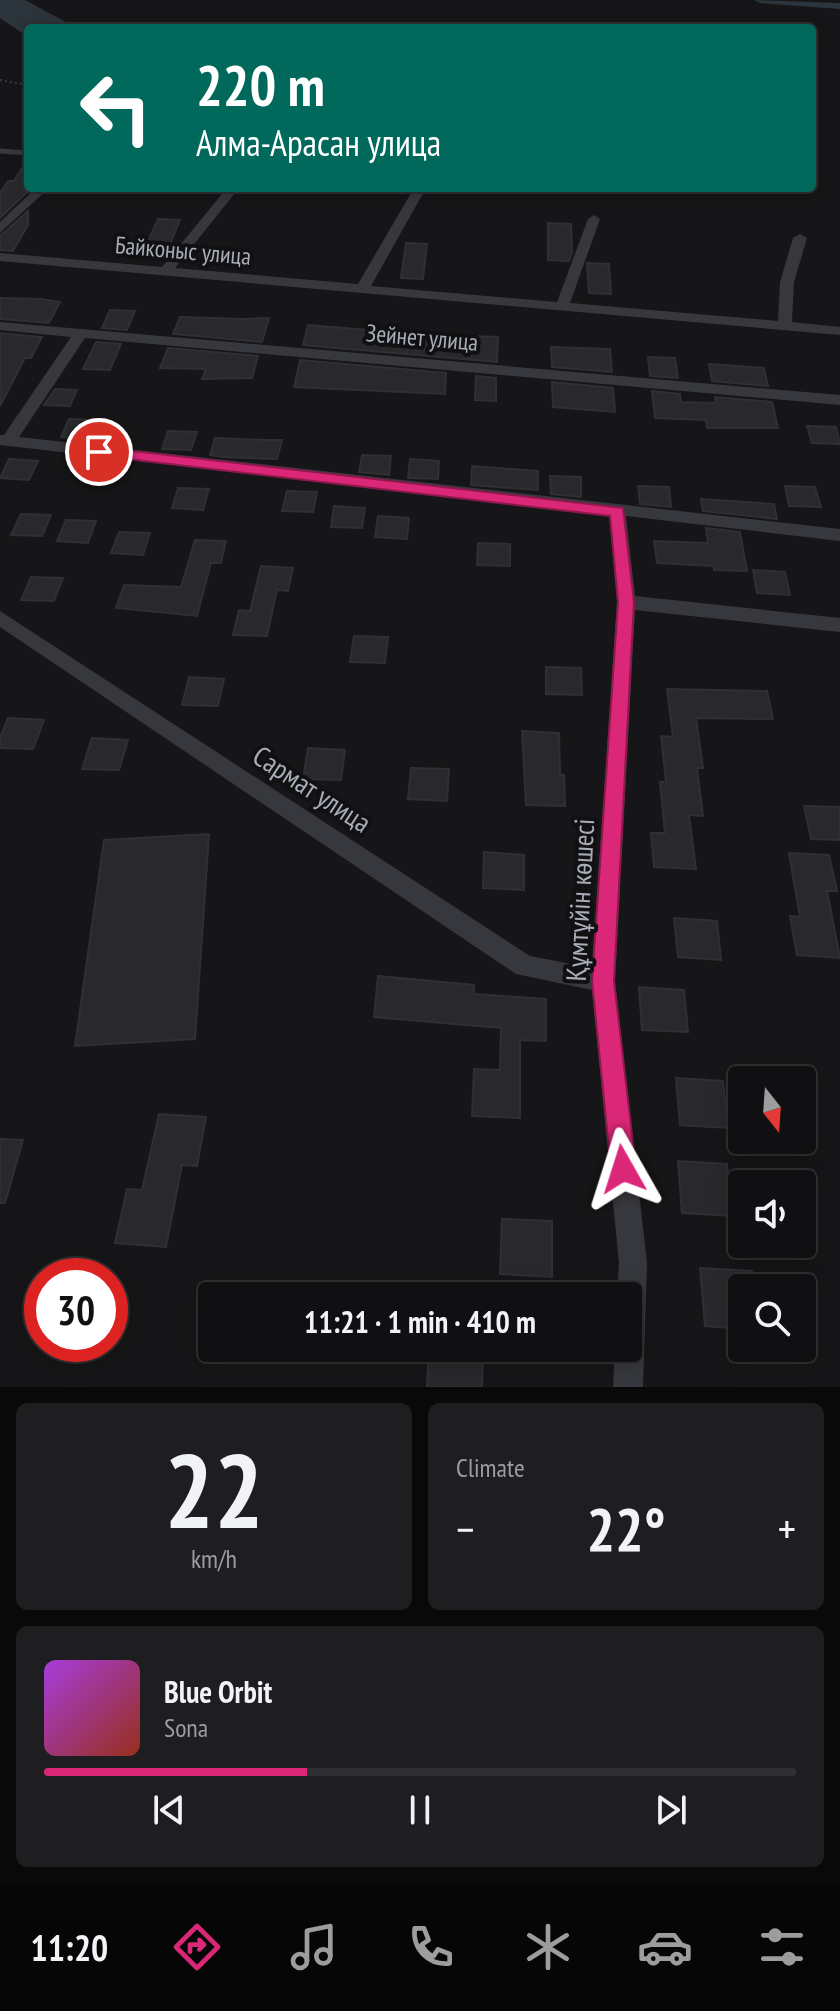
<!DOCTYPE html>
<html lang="en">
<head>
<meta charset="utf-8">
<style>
  body { margin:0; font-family:"PT Sans Narrow",sans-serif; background:#1e1e20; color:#f1f3f6; height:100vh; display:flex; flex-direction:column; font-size:30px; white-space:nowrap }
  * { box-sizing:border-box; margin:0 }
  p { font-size:26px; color:#9c9d9f }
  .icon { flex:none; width:44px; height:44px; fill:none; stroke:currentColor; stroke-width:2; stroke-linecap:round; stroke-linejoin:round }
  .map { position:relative; height:1387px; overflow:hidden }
  .panel { display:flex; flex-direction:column; gap:16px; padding:16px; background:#09090a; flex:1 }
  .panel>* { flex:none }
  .guide { position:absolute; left:24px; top:24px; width:792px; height:168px; border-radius:8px; box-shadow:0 4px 20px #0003,0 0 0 2px #303032; background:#00695c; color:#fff; overflow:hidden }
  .needle { width:52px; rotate:163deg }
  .controls { position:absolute; left:728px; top:1066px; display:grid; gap:16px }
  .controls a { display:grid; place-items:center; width:88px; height:88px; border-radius:8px; background:#101012; box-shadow:0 4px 20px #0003,0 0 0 2px #303032; font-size:40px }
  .speed { position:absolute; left:24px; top:1258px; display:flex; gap:16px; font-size:40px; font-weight:700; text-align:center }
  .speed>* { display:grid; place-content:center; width:104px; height:104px; border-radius:50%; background:#101012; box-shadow:0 4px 20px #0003,0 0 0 2px #303032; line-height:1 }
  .speed .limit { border:12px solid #d22; background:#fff; color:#111 }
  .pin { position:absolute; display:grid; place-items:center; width:68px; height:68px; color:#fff; margin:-34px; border:4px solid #fff; border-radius:50%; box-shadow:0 2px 8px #0007 }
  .me { position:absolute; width:88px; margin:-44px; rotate:354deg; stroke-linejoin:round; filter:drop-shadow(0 0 6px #0008) }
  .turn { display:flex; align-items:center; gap:28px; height:168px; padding:0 40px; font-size:36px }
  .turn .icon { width:104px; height:104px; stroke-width:2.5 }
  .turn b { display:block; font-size:56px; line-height:68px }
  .big { font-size:60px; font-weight:700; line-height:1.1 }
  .panel .tile { flex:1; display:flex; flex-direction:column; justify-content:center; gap:12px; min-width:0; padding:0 28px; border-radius:12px; background:#1e1e20 }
  .panel .dial { align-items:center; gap:0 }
  .dial b { font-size:104px; line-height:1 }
  .song { display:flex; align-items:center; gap:24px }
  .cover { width:96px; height:96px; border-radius:12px; background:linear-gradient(135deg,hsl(280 70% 55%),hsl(10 70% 35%)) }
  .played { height:8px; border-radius:4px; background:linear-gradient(90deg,#db2777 35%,#303032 35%) }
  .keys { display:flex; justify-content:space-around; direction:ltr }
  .heat { display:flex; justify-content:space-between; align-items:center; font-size:44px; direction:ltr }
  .panel .tiles { flex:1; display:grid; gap:16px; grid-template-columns:1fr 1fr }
  .tile:last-child { grid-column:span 2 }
  .trip { position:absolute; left:198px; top:1282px; width:444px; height:80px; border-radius:8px; background:#101012; box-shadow:0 4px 20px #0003,0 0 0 2px #303032; font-weight:700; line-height:80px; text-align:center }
  .menu { display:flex; height:128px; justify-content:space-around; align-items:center; background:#060607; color:#9c9d9f }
  .menu .icon { width:56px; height:56px }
  .menu .on { color:#db2777 }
  .menu b { font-size:36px; color:#f1f3f6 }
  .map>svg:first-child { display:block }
  .water { fill:#2c353c }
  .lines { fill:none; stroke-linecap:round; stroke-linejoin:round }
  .canal { fill:#2c353c; fill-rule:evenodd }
  .building { fill:#29292c; stroke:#303034; stroke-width:2 }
  .path { stroke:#3d3f44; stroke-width:2; stroke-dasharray:2 3; stroke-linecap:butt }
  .service { stroke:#37383d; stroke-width:5 }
  .minor { fill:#37383d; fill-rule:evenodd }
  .route { fill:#db2777; stroke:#8e194d; stroke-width:2 }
  .labels { text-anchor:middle; stroke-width:8; stroke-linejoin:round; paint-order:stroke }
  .far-street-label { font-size:24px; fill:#a8adb8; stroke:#111113 }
  .street-label { font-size:28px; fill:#a8adb8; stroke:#111113 }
</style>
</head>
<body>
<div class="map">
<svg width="840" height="1387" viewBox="0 0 840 1387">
  <rect width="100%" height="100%" fill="#161618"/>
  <!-- water -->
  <path class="water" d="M0,0H25L77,28H28V37L0,18Z"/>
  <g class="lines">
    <!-- canal -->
    <path class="canal" d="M754,0L840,3V9L760,3Z"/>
  </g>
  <!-- building -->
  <g class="building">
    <path d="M28,158V191L0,218V193L8,181H14Z"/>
    <path d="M28,211V225L13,251L0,250V236Z"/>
    <path d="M158,219L180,220L169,247L146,246Z"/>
    <path d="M548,223L571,224L572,252L569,261L548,260Z"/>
    <path d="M406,243L427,244L423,279L401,278Z"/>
    <path d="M587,263L609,264L611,294L589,293Z"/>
    <path d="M0,298L41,299L60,302L49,323L0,319Z"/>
    <path d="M110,310L135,311L127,330L102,328Z"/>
    <path d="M180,317L243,319L269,318L262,342L173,334Z"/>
    <path d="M308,325L366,330L365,334L408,335L407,339L471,341L472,336L498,337L497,362L303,345Z"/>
    <path d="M0,333L42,337L31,358H25L0,406Z"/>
    <path d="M96,342L121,344L110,370L83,369Z"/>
    <path d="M551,347L610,349L612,372L552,367Z"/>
    <path d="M168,348L258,356L252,378L202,379L206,369L160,368Z"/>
    <path d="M648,357L675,358L678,378L650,376Z"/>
    <path d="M300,360L446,373L445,394L294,387Z"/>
    <path d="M709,364L764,368L768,386L712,381Z"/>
    <path d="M476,376L496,378V401L475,400Z"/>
    <path d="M552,382L613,388L615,412L553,407Z"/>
    <path d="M55,389L77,390L70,406L44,405Z"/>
    <path d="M652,391L680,394L681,402L716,403L715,397L772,402L778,428H707L706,420L655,418Z"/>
    <path d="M69,419L97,420L89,438L61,437Z"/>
    <path d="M807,426L836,427L840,444L812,443Z"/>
    <path d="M168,431L197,432L191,450L162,449Z"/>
    <path d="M215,438L265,440H282L277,459L223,457L210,455Z"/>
    <path d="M362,455L391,456L389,475L359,472Z"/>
    <path d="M9,459L38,461L29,480L0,478Z"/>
    <path d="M410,459L439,461L438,479L408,478Z"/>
    <path d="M472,466L538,471V490L471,485Z"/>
    <path d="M550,476L581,477V497L551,494Z"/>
    <path d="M638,486L669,487L671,507L640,504Z"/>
    <path d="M785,486L815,487L821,507L789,506Z"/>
    <path d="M178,488L209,489L203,510L172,508Z"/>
    <path d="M287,491L317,492L313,512L282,511Z"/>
    <path d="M701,499L774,504L777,519L703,511Z"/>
    <path d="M334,506L365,508L362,528L331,527Z"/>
    <path d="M21,514L51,515L42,536L11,535Z"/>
    <path d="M378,516L409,518L407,539L375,537Z"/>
    <path d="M66,520L96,521L88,543L57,541Z"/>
    <path d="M706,528L740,532L747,571L714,570V566L657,563L654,541L708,543Z"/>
    <path d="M119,532L150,533L143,555L111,553Z"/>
    <path d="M195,540L226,541L221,563H211L197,616L116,608L124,585L181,587Z"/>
    <path d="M478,543L510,544V566L477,565Z"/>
    <path d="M261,566L293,568L288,591L277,590L267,636L233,635L239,610L250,611Z"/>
    <path d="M753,570L785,572L790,595L757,593Z"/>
    <path d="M31,577L63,578L54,601L21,600Z"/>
    <path d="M354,636L388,637L385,663L350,662Z"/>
    <path d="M546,667L581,668L582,695L546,694Z"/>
    <path d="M189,677L224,679L218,706L182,705Z"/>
    <path d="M667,689L767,691L773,719L696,718L703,768H697L703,816L689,815L696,869L654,867L651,833H665L660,782H666L661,736L673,737Z"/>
    <path d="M8,718L44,720L33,749L0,748V738Z"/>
    <path d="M522,731L559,733L560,775H564L565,806L526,805Z"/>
    <path d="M92,738L128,740L119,770L82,769Z"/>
    <path d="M308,748L345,750L341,780L303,779Z"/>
    <path d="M411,768L449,769L447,801L408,799Z"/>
    <path d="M804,806L840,807V840L811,839Z"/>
    <path d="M209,834L195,1039L75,1046L104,840Z"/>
    <path d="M484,852L524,855V890L483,888Z"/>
    <path d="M789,853L829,855L837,891H827L840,958L797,955L790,916L800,917Z"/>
    <path d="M674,918L717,921L721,960L678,957Z"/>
    <path d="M378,976L474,985V994L546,999V1041L520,1040V1118L472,1116L474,1069L500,1070L501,1028L374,1017Z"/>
    <path d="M639,987L684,990L688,1032L642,1030Z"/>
    <path d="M676,1078L723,1081L728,1128L680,1125Z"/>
    <path d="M159,1114L206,1117L197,1166L182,1165L166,1247L115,1243L127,1189L142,1190Z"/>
    <path d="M0,1139L23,1140L5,1203H0Z"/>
    <path d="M678,1161L727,1164L732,1216L682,1213Z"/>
    <path d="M502,1219L552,1221V1277L500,1274Z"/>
    <path d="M700,1268L752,1271L754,1288H742V1329L705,1326Z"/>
    <path d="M429,1348H483L482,1387H427Z"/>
  </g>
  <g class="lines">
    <!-- path -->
    <path class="path" d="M0,80L28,85"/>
    <!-- service -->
    <path class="service" d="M0,151L28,153"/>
    <!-- minor -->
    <g class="minor">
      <path d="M36,188H49L0,233V222Z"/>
      <path d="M227,188H239L175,268L358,284L414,188H426L371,286L557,302L588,219L594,215L600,219L570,303L778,321L780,282L793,238L800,234L807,238L794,282L792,322L840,327V335L0,261V253L162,267Z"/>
      <path d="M0,322L840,395V405L85,338L19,437L840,529V541L626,516L635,596L840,618V632L635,610L615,981L647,1263L643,1387H613L615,1348H628V1296H617L619,1263L592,990L516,974L0,627V611L530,956L592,968L617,602L609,514L0,445V435H4L71,337L0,330Z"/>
    </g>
  </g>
  <!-- route -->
  <path class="route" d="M99,447L623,508L634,602L614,981L636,1169L632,1178L623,1182L615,1178L611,1169L592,981L618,602L610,516L94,455V449Z"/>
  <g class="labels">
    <!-- far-street labels -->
    <g class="far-street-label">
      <text transform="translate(183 251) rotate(5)" y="8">Байконыс улица</text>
      <text transform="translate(422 338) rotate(5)" y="8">Зейнет улица</text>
    </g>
    <!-- street labels -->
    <g class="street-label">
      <text transform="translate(312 789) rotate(33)" y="10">Сармат улица</text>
      <text transform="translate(580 900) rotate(-87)" y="10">Құмтұйiн көшесі</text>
    </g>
  </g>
</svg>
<div class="controls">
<a><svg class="needle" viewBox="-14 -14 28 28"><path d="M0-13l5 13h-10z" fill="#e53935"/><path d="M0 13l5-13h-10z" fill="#9c9d9f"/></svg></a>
<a><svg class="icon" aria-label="sound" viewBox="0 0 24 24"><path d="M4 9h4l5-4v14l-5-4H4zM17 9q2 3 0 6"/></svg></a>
<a><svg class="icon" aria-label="search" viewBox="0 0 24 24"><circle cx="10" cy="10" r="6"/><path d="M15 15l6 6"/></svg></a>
</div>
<div class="speed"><div class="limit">30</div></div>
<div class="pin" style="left:99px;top:452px;background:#d93025"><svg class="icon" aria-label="arrive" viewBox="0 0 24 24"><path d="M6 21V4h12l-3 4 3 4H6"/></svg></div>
<svg class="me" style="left:623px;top:1169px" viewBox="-20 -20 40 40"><path d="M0-17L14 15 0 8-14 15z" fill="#db2777" stroke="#fff" stroke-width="4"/></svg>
<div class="trip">11:21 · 1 min · 410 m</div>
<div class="guide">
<div class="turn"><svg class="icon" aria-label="left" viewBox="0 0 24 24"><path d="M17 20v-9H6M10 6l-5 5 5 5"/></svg><div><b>220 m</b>Алма-Арасан улица</div></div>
</div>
</div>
<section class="panel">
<div class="tiles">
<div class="tile dial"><b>22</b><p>km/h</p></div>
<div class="tile"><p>Climate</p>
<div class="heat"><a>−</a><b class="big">22°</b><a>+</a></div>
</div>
<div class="tile">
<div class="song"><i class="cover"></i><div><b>Blue Orbit</b><p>Sona</p></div></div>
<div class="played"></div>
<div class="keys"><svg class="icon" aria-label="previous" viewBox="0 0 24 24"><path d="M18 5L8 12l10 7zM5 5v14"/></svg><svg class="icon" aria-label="pause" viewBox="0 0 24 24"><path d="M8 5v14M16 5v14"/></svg><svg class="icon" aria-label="next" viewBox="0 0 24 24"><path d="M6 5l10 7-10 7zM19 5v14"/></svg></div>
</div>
</div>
</section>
<nav class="menu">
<b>11:20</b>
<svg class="icon on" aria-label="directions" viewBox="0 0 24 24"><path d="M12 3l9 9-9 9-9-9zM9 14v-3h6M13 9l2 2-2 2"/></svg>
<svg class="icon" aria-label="music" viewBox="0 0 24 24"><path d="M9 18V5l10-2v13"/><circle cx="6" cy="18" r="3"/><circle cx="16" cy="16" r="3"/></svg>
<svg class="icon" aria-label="phone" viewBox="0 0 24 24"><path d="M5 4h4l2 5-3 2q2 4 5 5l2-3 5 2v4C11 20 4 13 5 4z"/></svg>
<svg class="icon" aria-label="climate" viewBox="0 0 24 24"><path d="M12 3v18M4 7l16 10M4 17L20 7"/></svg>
<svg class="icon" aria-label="car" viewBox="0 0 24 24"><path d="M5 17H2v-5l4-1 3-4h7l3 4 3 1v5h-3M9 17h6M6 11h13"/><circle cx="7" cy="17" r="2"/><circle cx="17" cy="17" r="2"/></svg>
<svg class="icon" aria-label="filters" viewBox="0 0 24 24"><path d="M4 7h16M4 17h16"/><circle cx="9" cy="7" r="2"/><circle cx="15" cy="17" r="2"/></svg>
</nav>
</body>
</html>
